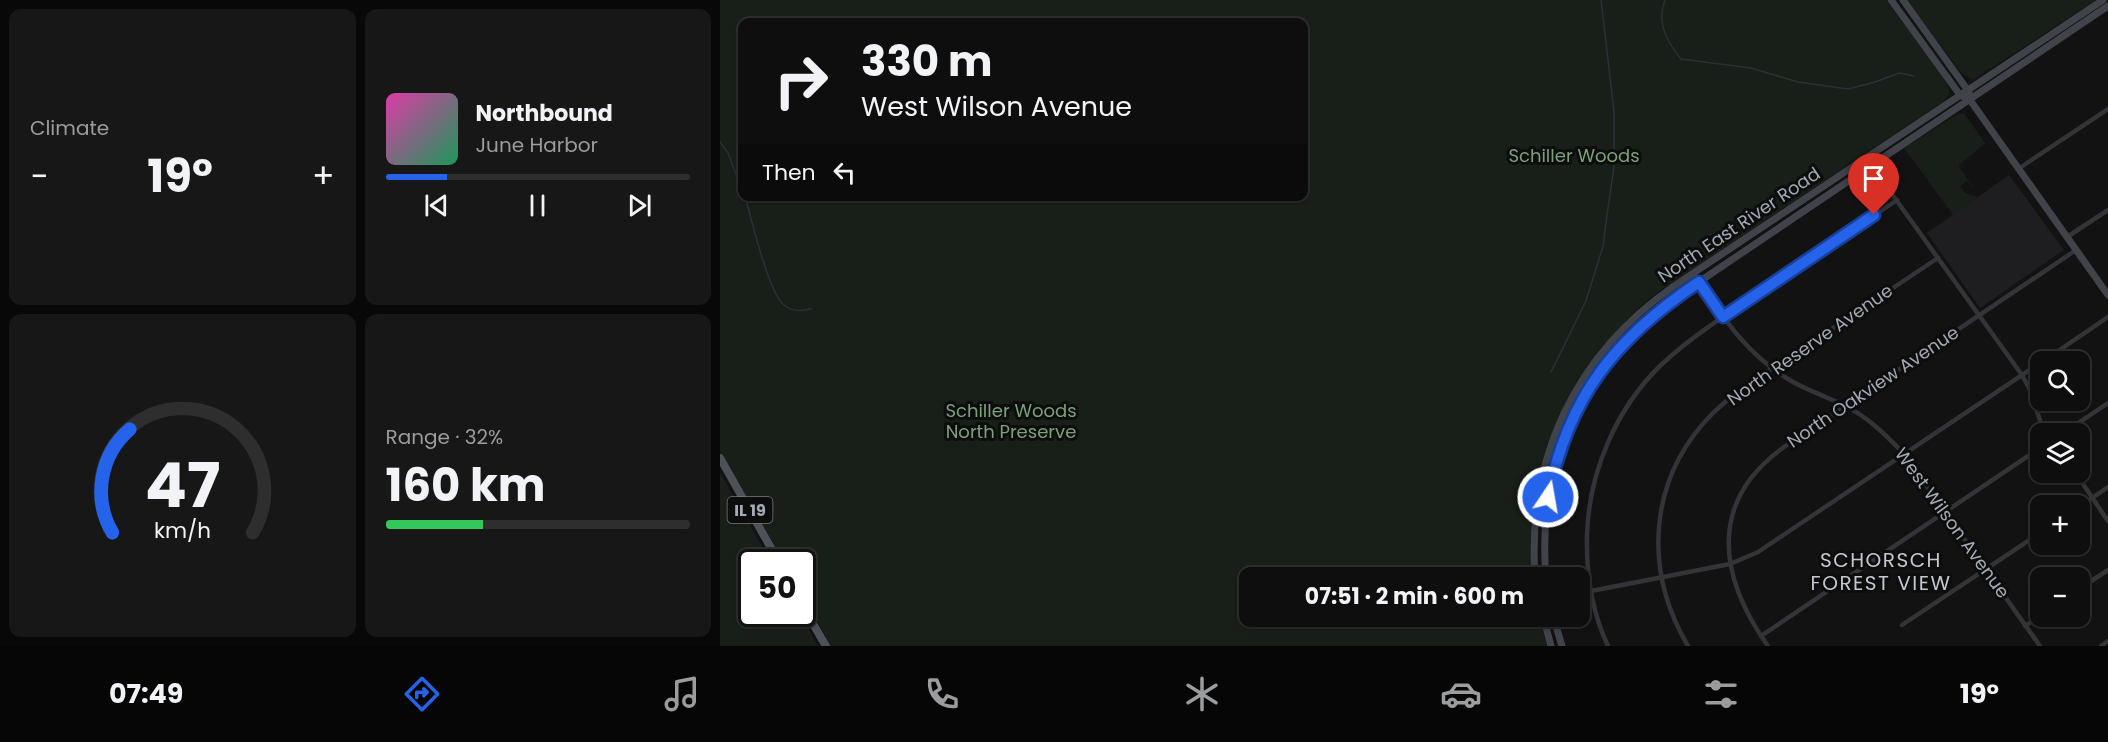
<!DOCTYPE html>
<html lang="en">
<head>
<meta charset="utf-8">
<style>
  body { margin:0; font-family:Poppins,sans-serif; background:#171717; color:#f1f3f6; height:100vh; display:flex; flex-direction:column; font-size:22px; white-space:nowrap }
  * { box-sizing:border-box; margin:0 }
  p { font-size:20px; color:#9b9c9e }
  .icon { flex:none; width:33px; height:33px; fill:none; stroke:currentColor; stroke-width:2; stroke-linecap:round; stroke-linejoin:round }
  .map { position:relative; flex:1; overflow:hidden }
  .side { display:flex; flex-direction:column; gap:9px; padding:9px; background:#080808; width:720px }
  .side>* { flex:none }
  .banner { position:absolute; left:18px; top:18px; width:570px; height:183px; border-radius:12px; box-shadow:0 2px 4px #0004,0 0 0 2px #2e2e2e; background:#0e0e0e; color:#f1f3f6; overflow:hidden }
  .fabs { position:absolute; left:1310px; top:351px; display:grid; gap:12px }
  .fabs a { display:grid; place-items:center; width:60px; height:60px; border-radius:12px; background:#0e0e0e; box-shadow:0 2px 4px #0004,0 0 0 2px #2e2e2e; font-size:30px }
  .speed { position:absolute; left:18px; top:549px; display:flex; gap:12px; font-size:30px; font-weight:700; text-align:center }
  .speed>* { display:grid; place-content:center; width:78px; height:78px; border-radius:50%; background:#0e0e0e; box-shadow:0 2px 4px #0004,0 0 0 2px #2e2e2e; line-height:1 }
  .speed .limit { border:3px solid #111; border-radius:9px; background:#fff; color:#111 }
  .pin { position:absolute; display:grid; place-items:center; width:51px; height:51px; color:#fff; margin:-62px -26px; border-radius:50% 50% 50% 0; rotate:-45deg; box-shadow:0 0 6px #0007 }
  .pin .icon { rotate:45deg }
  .me { position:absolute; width:66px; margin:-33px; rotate:12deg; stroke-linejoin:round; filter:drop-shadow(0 0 4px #0008) }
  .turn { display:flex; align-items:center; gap:21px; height:126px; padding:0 24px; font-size:27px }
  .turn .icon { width:78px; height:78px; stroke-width:2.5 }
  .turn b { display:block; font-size:42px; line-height:51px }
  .then { display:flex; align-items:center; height:57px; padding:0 24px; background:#0003; gap:12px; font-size:22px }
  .big { font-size:45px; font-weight:700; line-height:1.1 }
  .side .card { flex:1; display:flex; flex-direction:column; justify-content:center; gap:9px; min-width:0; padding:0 21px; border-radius:12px; background:#171717 }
  .side .dial { align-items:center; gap:0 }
  .dial svg { height:156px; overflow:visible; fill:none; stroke:#2e2e2e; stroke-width:7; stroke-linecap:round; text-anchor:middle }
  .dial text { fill:#f1f3f6; stroke:none }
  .song { display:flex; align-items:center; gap:18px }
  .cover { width:72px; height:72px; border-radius:9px; background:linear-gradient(135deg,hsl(320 70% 55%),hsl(150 70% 35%)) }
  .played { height:6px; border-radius:3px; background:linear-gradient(90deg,#2563eb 20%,#2e2e2e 20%) }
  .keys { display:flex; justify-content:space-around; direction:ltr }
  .heat { display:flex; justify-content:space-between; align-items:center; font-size:33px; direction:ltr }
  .charge { height:9px; border-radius:4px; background:linear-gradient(90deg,#34c759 32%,#2e2e2e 0) }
  .side .tiles { flex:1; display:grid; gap:9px; grid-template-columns:repeat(2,1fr) }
  .trip { position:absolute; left:519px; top:567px; width:351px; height:60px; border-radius:12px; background:#0e0e0e; box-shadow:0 2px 4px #0004,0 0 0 2px #2e2e2e; font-weight:700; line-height:60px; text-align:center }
  .menu { display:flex; height:96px; justify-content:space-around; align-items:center; background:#060606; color:#9b9c9e }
  .menu .icon { width:42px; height:42px }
  .menu .current { color:#2563eb }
  .menu b { font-size:27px; color:#f1f3f6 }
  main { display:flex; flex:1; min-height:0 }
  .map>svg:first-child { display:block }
  .built { fill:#1e1e20 }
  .green { fill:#181e18; fill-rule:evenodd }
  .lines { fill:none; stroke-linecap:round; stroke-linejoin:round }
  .stream { stroke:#283237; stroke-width:1.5 }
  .street { stroke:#323438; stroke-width:4.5 }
  .secondary { stroke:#404349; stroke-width:7 }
  .primary { stroke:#4e5158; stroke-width:8 }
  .route-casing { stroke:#184099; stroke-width:15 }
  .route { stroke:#2563eb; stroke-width:10 }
  .labels { text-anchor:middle; stroke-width:6; stroke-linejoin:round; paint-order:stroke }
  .shield { fill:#0d0d0e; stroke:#757b83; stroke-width:1.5 }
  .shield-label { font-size:16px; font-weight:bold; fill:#a2aab5 }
  .park-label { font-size:18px; fill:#7aa178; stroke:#0d0d0e }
  .street-label { font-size:18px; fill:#a2aab5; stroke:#0d0d0e }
  .neighbourhood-label { font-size:20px; letter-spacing:1.5px; fill:#c3c8d0; stroke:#0d0d0e }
</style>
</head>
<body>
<main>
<section class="side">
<div class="tiles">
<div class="card"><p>Climate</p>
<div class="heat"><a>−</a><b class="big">19°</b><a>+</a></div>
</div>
<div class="card">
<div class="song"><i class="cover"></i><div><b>Northbound</b><p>June Harbor</p></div></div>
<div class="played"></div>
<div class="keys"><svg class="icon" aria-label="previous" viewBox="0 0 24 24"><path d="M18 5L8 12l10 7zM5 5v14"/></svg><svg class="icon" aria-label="pause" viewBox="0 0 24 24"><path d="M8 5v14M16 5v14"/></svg><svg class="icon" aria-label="next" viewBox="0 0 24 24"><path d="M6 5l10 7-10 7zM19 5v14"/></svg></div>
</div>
<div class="card dial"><svg viewBox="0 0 100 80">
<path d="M14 69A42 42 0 1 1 86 69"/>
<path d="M14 69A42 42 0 0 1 23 16" stroke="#2563eb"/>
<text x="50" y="56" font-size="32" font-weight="700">47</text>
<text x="50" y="72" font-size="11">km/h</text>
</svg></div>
<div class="card"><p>Range · 32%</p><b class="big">160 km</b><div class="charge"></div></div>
</div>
</section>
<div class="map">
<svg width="1388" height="646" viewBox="0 0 1388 646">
  <rect width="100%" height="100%" fill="#121213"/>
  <!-- built -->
  <path class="built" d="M1289,175L1344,250L1260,308L1207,233Z"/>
  <!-- green -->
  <g class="green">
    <path d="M0,0H1166L1226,81L1230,93L1224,101L934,295C847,367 803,464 812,577L530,578V616L819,617L827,646H111L83,595L82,562H64L0,450ZM22,22H584V196H22Z"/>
    <path d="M1187,0H1376L1253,80L1242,74Z"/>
    <path d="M1244,113L1265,143L1238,166L1257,192L1247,181L1240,186L1245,193L1258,197L1233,215L1184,148L1236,115Z"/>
    <path d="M0,472L51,562H32V614H80L98,646H0Z"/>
  </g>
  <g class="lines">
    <!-- stream -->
    <g class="stream">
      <path d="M945,0C936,22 947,42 961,59L1031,68L1078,82L1128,89L1155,82L1179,73L1194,76"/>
      <path d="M0,142L8,153L22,190"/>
      <path d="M25,196C31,218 49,294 64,305C73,312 81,311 91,309"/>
      <path d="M831,372L866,301L883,246L887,215L894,167V111L881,0"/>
    </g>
    <!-- street -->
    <g class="street">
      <path d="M1146,158L1302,375L1309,388L1321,423L1327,434"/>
      <path d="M1298,169L1388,109"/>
      <path d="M1347,237L1388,210"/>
      <path d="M973,274C1002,315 1024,352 1068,379C1086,390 1105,396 1123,405C1147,416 1166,435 1184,454L1320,646"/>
      <path d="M1322,362L1388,317"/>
      <path d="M1342,434L1388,403"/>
      <path d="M1355,472L1388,521"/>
      <path d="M1359,507L1388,487"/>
      <path d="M1359,589L1388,570"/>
      <path d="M871,591L1010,564L1038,552L1320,363"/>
      <path d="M1182,625L1320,533"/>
      <path d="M1305,626L1320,616"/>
      <path d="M1041,636L1320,448"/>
      <path d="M888,646C872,612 866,573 867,535C869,472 896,408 942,364C972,336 1007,314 1041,292C1086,261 1132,231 1177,200"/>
      <path d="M968,646C923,570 928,479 992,414C1021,386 1059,365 1092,342C1134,314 1176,286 1218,258"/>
      <path d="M1048,646C999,577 987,502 1064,447L1356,250"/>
      <path d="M1381,646L1388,641"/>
    </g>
    <!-- secondary -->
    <g class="secondary">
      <path d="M1171,0L1240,95L1250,100L1388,295"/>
      <path d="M1183,0L1249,92"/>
      <path d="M815,578C807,457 855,355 954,286L1383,0"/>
      <path d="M826,578C816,460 865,360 961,294L1388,6"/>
      <path d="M823,616L831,646"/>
      <path d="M833,616L842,646"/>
    </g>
    <!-- primary -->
    <g class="primary">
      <path d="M0,458L59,562"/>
      <path d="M82,605L106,646"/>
    </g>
  </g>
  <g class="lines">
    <!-- route casing -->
    <g class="route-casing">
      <path id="route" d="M828,497C848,397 895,338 979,282L1003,317L1154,215"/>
    </g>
    <!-- route -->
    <use href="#route" class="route"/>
  </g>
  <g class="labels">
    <!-- shield labels -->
    <rect class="shield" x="7.5" y="497" width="45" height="26" rx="4.5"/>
    <g class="shield-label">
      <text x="30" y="516">IL 19</text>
    </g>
    <!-- park labels -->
    <g class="park-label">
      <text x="854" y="162">Schiller Woods</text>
      <text x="291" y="417">Schiller Woods<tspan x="291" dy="21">North Preserve</tspan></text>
    </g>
    <!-- street labels -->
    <g class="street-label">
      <text transform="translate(1019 225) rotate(-34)" y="6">North East River Road</text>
      <text transform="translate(1090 345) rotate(-35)" y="6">North Reserve Avenue</text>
      <text transform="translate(1153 387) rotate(-34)" y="6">North Oakview Avenue</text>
      <text transform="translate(1232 523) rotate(54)" y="6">West Wilson Avenue</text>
    </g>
    <!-- neighbourhood labels -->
    <g class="neighbourhood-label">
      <text x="1161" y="567">SCHORSCH<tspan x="1161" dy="23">FOREST VIEW</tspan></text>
    </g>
  </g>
</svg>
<div class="fabs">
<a><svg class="icon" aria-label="search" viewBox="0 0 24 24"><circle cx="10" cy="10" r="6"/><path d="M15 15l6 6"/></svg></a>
<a><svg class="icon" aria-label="layers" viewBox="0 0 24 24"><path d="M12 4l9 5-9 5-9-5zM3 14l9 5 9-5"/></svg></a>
<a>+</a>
<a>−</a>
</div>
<div class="speed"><div class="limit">50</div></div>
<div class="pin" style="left:1154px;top:215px;background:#d93025"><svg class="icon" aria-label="arrive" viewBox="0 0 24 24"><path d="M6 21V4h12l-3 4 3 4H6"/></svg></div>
<svg class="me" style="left:828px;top:497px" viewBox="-20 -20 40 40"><circle r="17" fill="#2563eb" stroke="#fff" stroke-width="3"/><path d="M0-11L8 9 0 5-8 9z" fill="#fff"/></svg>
<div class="trip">07:51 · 2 min · 600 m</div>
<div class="banner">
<div class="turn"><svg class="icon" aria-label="right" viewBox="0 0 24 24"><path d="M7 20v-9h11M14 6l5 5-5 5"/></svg><div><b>330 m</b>West Wilson Avenue</div></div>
<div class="then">Then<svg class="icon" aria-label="left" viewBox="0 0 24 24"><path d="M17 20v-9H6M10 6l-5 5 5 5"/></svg></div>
</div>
</div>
</main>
<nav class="menu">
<b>07:49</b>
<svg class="icon current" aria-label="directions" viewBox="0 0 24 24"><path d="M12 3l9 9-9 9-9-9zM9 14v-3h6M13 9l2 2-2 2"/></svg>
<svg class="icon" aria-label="music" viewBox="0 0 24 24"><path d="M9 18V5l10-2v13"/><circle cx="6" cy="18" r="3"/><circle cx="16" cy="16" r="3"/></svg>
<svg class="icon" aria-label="phone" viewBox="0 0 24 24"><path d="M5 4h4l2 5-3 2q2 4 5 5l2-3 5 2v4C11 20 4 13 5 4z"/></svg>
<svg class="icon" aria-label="climate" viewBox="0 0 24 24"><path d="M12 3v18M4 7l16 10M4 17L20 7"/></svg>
<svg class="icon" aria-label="car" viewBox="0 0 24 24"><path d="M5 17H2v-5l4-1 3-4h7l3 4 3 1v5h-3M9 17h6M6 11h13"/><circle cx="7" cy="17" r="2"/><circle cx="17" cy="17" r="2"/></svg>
<svg class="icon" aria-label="filters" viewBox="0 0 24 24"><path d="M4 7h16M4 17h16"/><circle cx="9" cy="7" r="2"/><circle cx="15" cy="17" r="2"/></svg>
<b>19°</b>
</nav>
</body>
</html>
